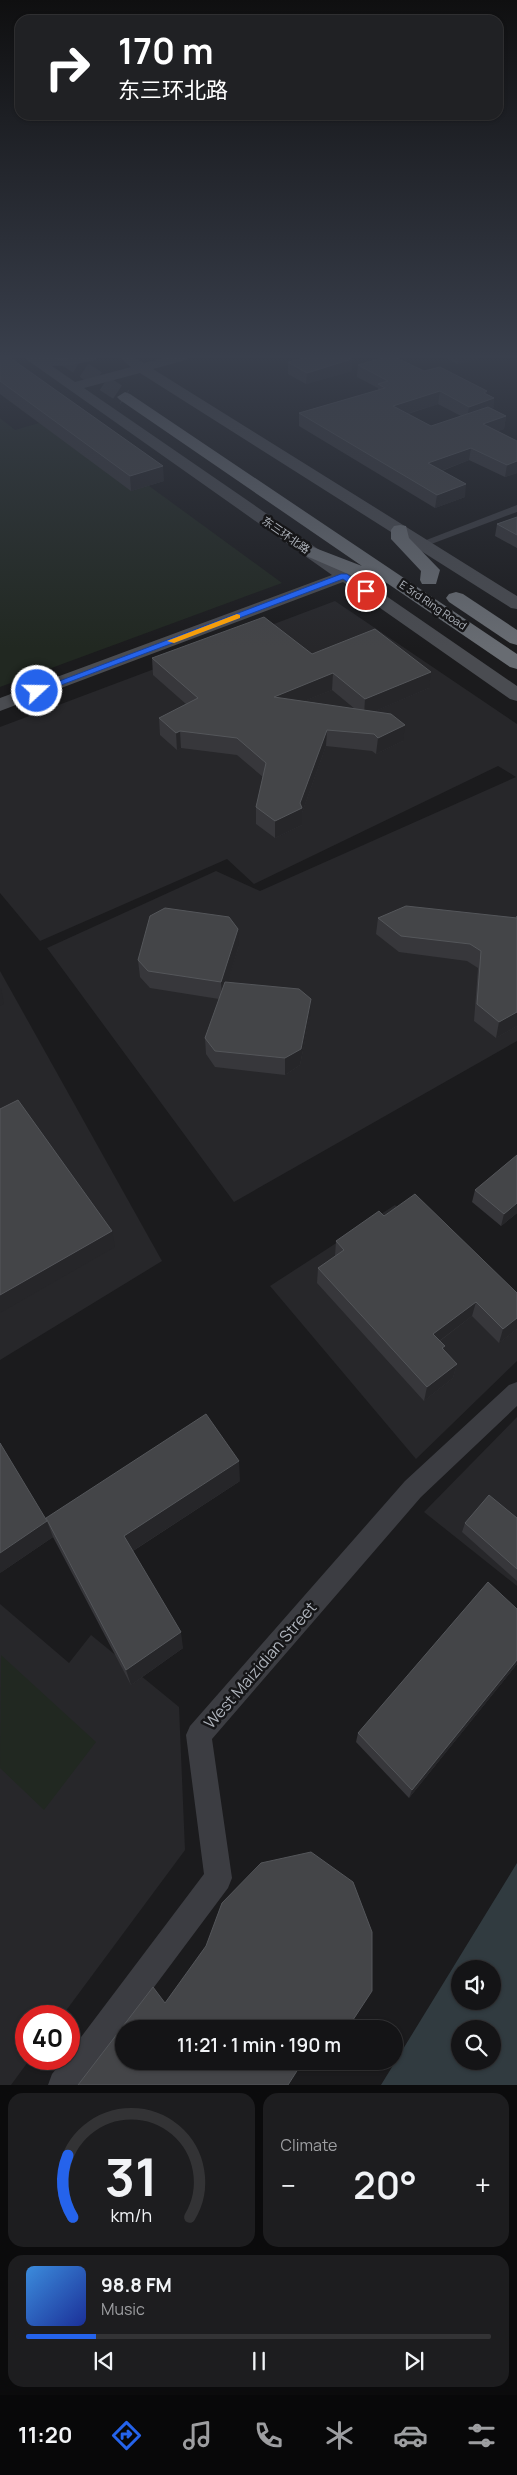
<!DOCTYPE html>
<html lang="en">
<head>
<meta charset="utf-8">
<style>
  body { margin:0; font-family:Manrope,"Noto Sans SC",sans-serif; background:#1d1d1f; color:#f1f3f6; height:100vh; display:flex; flex-direction:column; font-size:19px; white-space:nowrap }
  * { box-sizing:border-box; margin:0 }
  p { font-size:16px; color:#9d9ea1 }
  .icon { flex:none; width:28px; height:28px; fill:none; stroke:currentColor; stroke-width:2; stroke-linecap:round; stroke-linejoin:round }
  .map { position:relative; height:2085px; overflow:hidden }
  .sheet { display:flex; flex-direction:column; gap:8px; padding:8px; background:#0b0b0c; flex:1 }
  .sheet>* { flex:none }
  .hud { position:absolute; left:15px; top:15px; width:488px; height:105px; border-radius:15px; box-shadow:0 1px 4px #0004,0 0 0 1px #333335; background:#202124; color:#fff; overflow:hidden }
  .fabs { position:absolute; left:451px; top:1960px; display:grid; gap:10px }
  .fabs a { display:grid; place-items:center; width:50px; height:50px; border-radius:50%; background:#141416; box-shadow:0 1px 4px #0004,0 0 0 1px #333335; font-size:25px }
  .speed { position:absolute; left:15px; top:2005px; display:flex; gap:10px; font-size:25px; font-weight:700; text-align:center }
  .speed>* { display:grid; place-content:center; width:65px; height:65px; border-radius:50%; background:#141416; box-shadow:0 1px 4px #0004,0 0 0 1px #333335; line-height:1 }
  .speed .limit { border:8px solid #d22; background:#fff; color:#111 }
  .pin { position:absolute; display:grid; place-items:center; width:42px; height:42px; color:#fff; margin:-21px; border:2px solid #fff; border-radius:50%; box-shadow:0 1px 5px #0007 }
  .me { position:absolute; width:55px; margin:-28px; rotate:69deg; stroke-linejoin:round; filter:drop-shadow(0 0 4px #0008) }
  .turn { display:flex; align-items:center; gap:18px; height:105px; padding:0 20px; font-size:22px }
  .turn .icon { width:65px; height:65px; stroke-width:2.5 }
  .turn b { display:block; font-size:35px; line-height:42px }
  .big { font-size:38px; font-weight:600; line-height:1.1 }
  .sheet .tile { flex:1; display:flex; flex-direction:column; justify-content:center; gap:8px; min-width:0; padding:0 18px; border-radius:15px; background:#1d1d1f }
  .sheet .dial { align-items:center; gap:0 }
  .dial svg { height:130px; overflow:visible; fill:none; stroke:#333335; stroke-width:7; stroke-linecap:round; text-anchor:middle }
  .dial text { fill:#f1f3f6; stroke:none }
  .song { display:flex; align-items:center; gap:15px }
  .cover { width:60px; height:60px; border-radius:8px; background:linear-gradient(135deg,hsl(210 70% 55%),hsl(230 70% 35%)) }
  .played { height:5px; border-radius:2px; background:linear-gradient(90deg,#2563eb 15%,#333335 15%) }
  .keys { display:flex; justify-content:space-around; direction:ltr }
  .heat { display:flex; justify-content:space-between; align-items:center; font-size:28px; direction:ltr }
  .sheet .tiles { flex:1; display:grid; gap:8px; grid-template-columns:1fr 1fr }
  .tile:last-child { grid-column:span 2 }
  .trip { position:absolute; left:115px; top:2020px; width:288px; height:50px; border-radius:25px; background:#141416; box-shadow:0 1px 4px #0004,0 0 0 1px #333335; font-weight:600; line-height:50px; text-align:center }
  .menu { display:flex; height:80px; justify-content:space-around; align-items:center; background:#080809; color:#9d9ea1 }
  .menu .icon { width:35px; height:35px }
  .menu .current { color:#2563eb }
  .menu b { font-size:22px; color:#f1f3f6 }
  .map>svg:first-child { display:block }
  .built { fill:#27272a }
  .green { fill:#212821 }
  .water { fill:#313b40; fill-rule:evenodd }
  .lines { fill:none; stroke-linecap:round; stroke-linejoin:round }
  .highway-tunnel { stroke:#38393d; stroke-width:16; stroke-dasharray:16 8; stroke-linecap:butt }
  .street { fill:#3c3d42; fill-rule:evenodd }
  .secondary { fill:#4a4c51; fill-rule:evenodd }
  .highway { fill:#686c72; fill-rule:evenodd }
  .wall { fill:#37373b; fill-rule:evenodd }
  .shaded-wall { fill:#262629 }
  .building { fill:#444548; stroke:#54565a }
  .route { fill:#2563eb; stroke:#184099 }
  .slow { fill:#f59e0b }
  .labels { text-anchor:middle; stroke-width:5; stroke-linejoin:round; paint-order:stroke }
  .far-street-label { font-size:11px; fill:#aeb3bb; stroke:#161618 }
  .near-street-label { font-size:16px; fill:#aeb3bb; stroke:#161618 }
</style>
</head>
<body>
<div class="map">
<svg width="517" height="2085" viewBox="0 0 517 2085">
  <rect width="100%" height="100%" fill="#1b1b1d"/>
  <!-- built -->
  <g class="built">
    <path d="M335,601L517,724V1041L234,1202L47,948L216,871L260,891L516,777L498,766L254,884L227,859L40,941L0,893V727Z"/>
    <path d="M0,971L162,1261L0,1360Z"/>
    <path d="M395,1205L517,1321V1361L416,1459L270,1286Z"/>
    <path d="M517,1417V1586L424,1512Z"/>
    <path d="M0,1604L69,1663L91,1635L179,1707L185,1850L62,2016H26V2059H30L11,2085H0Z"/>
  </g>
  <!-- green -->
  <g class="green">
    <path d="M0,418L15,430L56,418L282,583L0,687Z"/>
    <path d="M1,1655L96,1742L44,1810L0,1768Z"/>
  </g>
  <!-- water -->
  <path class="water" d="M517,1863V2085H381ZM460,1969H492V2001H460ZM460,2029H492V2061H460Z"/>
  <g class="lines">
    <!-- highway-tunnel -->
    <path class="highway-tunnel" d="M64,357L125,397"/>
    <!-- street -->
    <g class="street">
      <path d="M517,505V512L426,546L422,547L416,544Z"/>
      <path d="M517,1382V1406L421,1497L212,1739L232,1878L228,1888L81,2085H48L52,2074L64,2059H69V2053L204,1874L186,1735L190,1726L405,1481L509,1385Z"/>
    </g>
    <!-- secondary -->
    <path class="secondary" d="M23,357H97L96,360L71,365L52,366L75,382L131,367L119,357H133L144,363L168,357H187L186,360L153,369L517,596V609L511,608L140,373L84,388L517,686V701L510,699L343,582L0,711V698L332,575Z"/>
    <!-- highway -->
    <g class="highway">
      <path d="M56,357H71L64,361L58,360Z"/>
      <path d="M125,392L130,394L517,654V669L510,667L378,577L369,582L362,580L304,555L301,551L304,547L310,546L362,566L120,400L117,397Z"/>
      <path d="M400,525L406,526L409,538L440,570L436,584H422L420,580L421,571L391,539V530L394,526Z"/>
      <path d="M456,592L463,594L517,630V645L510,643L449,602L446,598L449,594Z"/>
    </g>
  </g>
  <!-- wall -->
  <g class="wall">
    <path d="M0,357L164,481L131,491L0,394Z"/>
    <path d="M443,357H483L458,364Z"/>
    <path d="M288,362L352,371L306,384L288,374Z"/>
    <path d="M358,365L424,371L487,394L494,398L493,409L506,416L504,429L498,431L517,441V473L505,477L469,460L442,471L465,497L435,508L299,426V413L378,390V388L357,377ZM438,404L461,416L431,426L408,414Z"/>
    <path d="M517,517V548L495,536L497,524Z"/>
    <path d="M312,654L429,688L373,712L403,741L376,754L372,751L326,746L302,813V825L275,838L256,824V807L263,777L237,755L181,748L177,750L160,735L159,718L186,704L153,675L152,658ZM332,690L355,709L304,701Z"/>
    <path d="M517,916V1026L496,1038L474,1021L478,968L467,961L399,952L376,934L378,918H517Z"/>
    <path d="M239,946L227,982L310,1016L300,1065L285,1075L215,1067L206,1054L205,1038L219,999L150,988L140,977L138,960Z"/>
    <path d="M475,1190L517,1213L501,1226L472,1202Z"/>
    <path d="M384,1216L517,1293V1329L499,1343L472,1316L440,1341L444,1350L457,1364L453,1378L424,1401L317,1283L318,1268L335,1256L336,1241Z"/>
    <path d="M240,1481L133,1551L183,1648L131,1685L53,1537L0,1573L47,1521Z"/>
    <path d="M517,1518V1581L462,1532L465,1523Z"/>
    <path d="M517,1609V1664L409,1798L356,1742L358,1733Z"/>
  </g>
  <!-- shaded-wall -->
  <g class="shaded-wall">
    <path d="M459,357H483L458,364Z"/>
    <path d="M352,359V371L306,384L307,373Z"/>
    <path d="M440,391L438,404L393,418V406Z"/>
    <path d="M487,391L486,401L494,398L493,411L467,419L469,407L484,393Z"/>
    <path d="M506,416L504,429L482,436L483,424Z"/>
    <path d="M471,448L469,460L427,476L428,463Z"/>
    <path d="M517,461V473L505,477L507,465Z"/>
    <path d="M163,466L164,481L131,491L130,476Z"/>
    <path d="M466,484L465,497L435,508L437,495Z"/>
    <path d="M431,672L429,688L364,716L365,699Z"/>
    <path d="M333,673L332,690L274,713V697Z"/>
    <path d="M405,725L403,741L376,754L378,738Z"/>
    <path d="M327,730L326,746L302,813V825L275,838V821L300,803Z"/>
    <path d="M180,731L181,748L177,750L176,733Z"/>
    <path d="M238,929L239,946L222,999L221,982Z"/>
    <path d="M1,988L4,1004L0,1006V989Z"/>
    <path d="M311,999L310,1016L300,1065L285,1075V1058Z"/>
    <path d="M517,1012V1026L496,1038L499,1022Z"/>
    <path d="M517,1203V1213L501,1226L504,1214Z"/>
    <path d="M112,1231L115,1247L0,1313V1295Z"/>
    <path d="M476,1302L472,1316L430,1348L433,1334Z"/>
    <path d="M517,1318V1329L499,1343L503,1329Z"/>
    <path d="M457,1364L453,1378L424,1401L427,1387Z"/>
    <path d="M239,1461L240,1481L128,1554L124,1536Z"/>
    <path d="M47,1521L53,1537L0,1573V1553Z"/>
    <path d="M181,1632L183,1648L131,1685L126,1670Z"/>
    <path d="M517,1660V1664L409,1798L412,1790Z"/>
    <path d="M306,2061H310L301,2065L302,2063Z"/>
  </g>
  <!-- building -->
  <g class="building">
    <path d="M0,357H9L163,466L130,476L0,381Z"/>
    <path d="M308,357H347L352,359L307,373L288,362Z"/>
    <path d="M385,357H395L424,371L440,367L487,391L484,393L494,398L469,407L440,391L393,406L431,426L488,407L506,416L483,424L517,441V461L507,465L471,448L428,463L466,484L437,495L299,413L385,388L378,384L388,381L358,365Z"/>
    <path d="M517,517V535L497,524Z"/>
    <path d="M264,617L312,654L375,629L431,672L365,699L333,673L274,697L391,714L405,725L378,738L374,734L327,730L300,803L302,808L275,821L256,807L266,763L237,738L180,731L176,733L159,718L198,698L152,658Z"/>
    <path d="M406,906L517,918V916V1012L499,1022L477,1004L481,951L470,944L401,936L378,918Z"/>
    <path d="M165,908L229,917L238,929L221,982L148,971L138,960L150,916Z"/>
    <path d="M225,982L299,989L311,999L301,1049L285,1058L215,1051L205,1038Z"/>
    <path d="M18,1100L112,1231L0,1295V1109Z"/>
    <path d="M517,1155V1203L504,1214L475,1190Z"/>
    <path d="M415,1194L517,1293V1318L503,1329L476,1302L433,1334L445,1346L442,1348L457,1364L427,1387L318,1268L344,1250L336,1241L379,1211L384,1216Z"/>
    <path d="M206,1414L239,1461L124,1536L181,1632L126,1670L46,1518Z"/>
    <path d="M0,1443L47,1521L0,1553Z"/>
    <path d="M489,1495L517,1518V1569L465,1523Z"/>
    <path d="M488,1582L517,1609V1660L412,1790L358,1733Z"/>
    <path d="M311,1852L353,1882L372,1932V1991L347,2029H124V2061H306L302,2063L288,2085H78L153,1987L165,2003L206,1946L222,1903L261,1863Z"/>
  </g>
  <!-- sky -->
  <linearGradient id="sky" x2="0" y2="1"><stop stop-color="#0f0f10"/><stop offset="0.55" stop-color="#393f4c"/><stop offset="1" stop-color="#393f4c" stop-opacity="0"/></linearGradient>
  <rect width="517" height="648" fill="url(#sky)"/>
  <!-- route -->
  <path class="route" d="M341,574H347L370,591L363,593L343,579L40,693L33,691Z"/>
  <!-- slow -->
  <path class="slow" d="M237,614L240,615V618L174,643L167,641Z"/>
  <g class="labels">
    <!-- far-street labels -->
    <g class="far-street-label">
      <text transform="translate(286 535) rotate(35)" y="4">东三环北路</text>
      <text transform="translate(433 605) rotate(34)" y="4">E 3rd Ring Road</text>
    </g>
    <!-- near-street labels -->
    <g class="near-street-label">
      <text transform="translate(260 1665) rotate(-49)" y="6">West Maizidian Street</text>
    </g>
  </g>
</svg>
<div class="fabs">
<a><svg class="icon" aria-label="sound" viewBox="0 0 24 24"><path d="M4 9h4l5-4v14l-5-4H4zM17 9q2 3 0 6"/></svg></a>
<a><svg class="icon" aria-label="search" viewBox="0 0 24 24"><circle cx="10" cy="10" r="6"/><path d="M15 15l6 6"/></svg></a>
</div>
<div class="speed"><div class="limit">40</div></div>
<div class="pin" style="left:366px;top:591px;background:#d93025"><svg class="icon" aria-label="arrive" viewBox="0 0 24 24"><path d="M6 21V4h12l-3 4 3 4H6"/></svg></div>
<svg class="me" style="left:37px;top:691px" viewBox="-20 -20 40 40"><circle r="17" fill="#2563eb" stroke="#fff" stroke-width="3"/><path d="M0-11L8 9 0 5-8 9z" fill="#fff"/></svg>
<div class="trip">11:21 · 1 min · 190 m</div>
<div class="hud">
<div class="turn"><svg class="icon" aria-label="right" viewBox="0 0 24 24"><path d="M7 20v-9h11M14 6l5 5-5 5"/></svg><div><b>170 m</b>东三环北路</div></div>
</div>
</div>
<section class="sheet">
<div class="tiles">
<div class="tile dial"><svg viewBox="0 0 100 80">
<path d="M14 69A42 42 0 1 1 86 69"/>
<path d="M14 69A42 42 0 0 1 11 31" stroke="#2563eb"/>
<text x="50" y="56" font-size="32" font-weight="700">31</text>
<text x="50" y="72" font-size="11">km/h</text>
</svg></div>
<div class="tile"><p>Climate</p>
<div class="heat"><a>−</a><b class="big">20°</b><a>+</a></div>
</div>
<div class="tile">
<div class="song"><i class="cover"></i><div><b>98.8 FM</b><p>Music</p></div></div>
<div class="played"></div>
<div class="keys"><svg class="icon" aria-label="previous" viewBox="0 0 24 24"><path d="M18 5L8 12l10 7zM5 5v14"/></svg><svg class="icon" aria-label="pause" viewBox="0 0 24 24"><path d="M8 5v14M16 5v14"/></svg><svg class="icon" aria-label="next" viewBox="0 0 24 24"><path d="M6 5l10 7-10 7zM19 5v14"/></svg></div>
</div>
</div>
</section>
<nav class="menu">
<b>11:20</b>
<svg class="icon current" aria-label="directions" viewBox="0 0 24 24"><path d="M12 3l9 9-9 9-9-9zM9 14v-3h6M13 9l2 2-2 2"/></svg>
<svg class="icon" aria-label="music" viewBox="0 0 24 24"><path d="M9 18V5l10-2v13"/><circle cx="6" cy="18" r="3"/><circle cx="16" cy="16" r="3"/></svg>
<svg class="icon" aria-label="phone" viewBox="0 0 24 24"><path d="M5 4h4l2 5-3 2q2 4 5 5l2-3 5 2v4C11 20 4 13 5 4z"/></svg>
<svg class="icon" aria-label="climate" viewBox="0 0 24 24"><path d="M12 3v18M4 7l16 10M4 17L20 7"/></svg>
<svg class="icon" aria-label="car" viewBox="0 0 24 24"><path d="M5 17H2v-5l4-1 3-4h7l3 4 3 1v5h-3M9 17h6M6 11h13"/><circle cx="7" cy="17" r="2"/><circle cx="17" cy="17" r="2"/></svg>
<svg class="icon" aria-label="filters" viewBox="0 0 24 24"><path d="M4 7h16M4 17h16"/><circle cx="9" cy="7" r="2"/><circle cx="15" cy="17" r="2"/></svg>
</nav>
</body>
</html>
